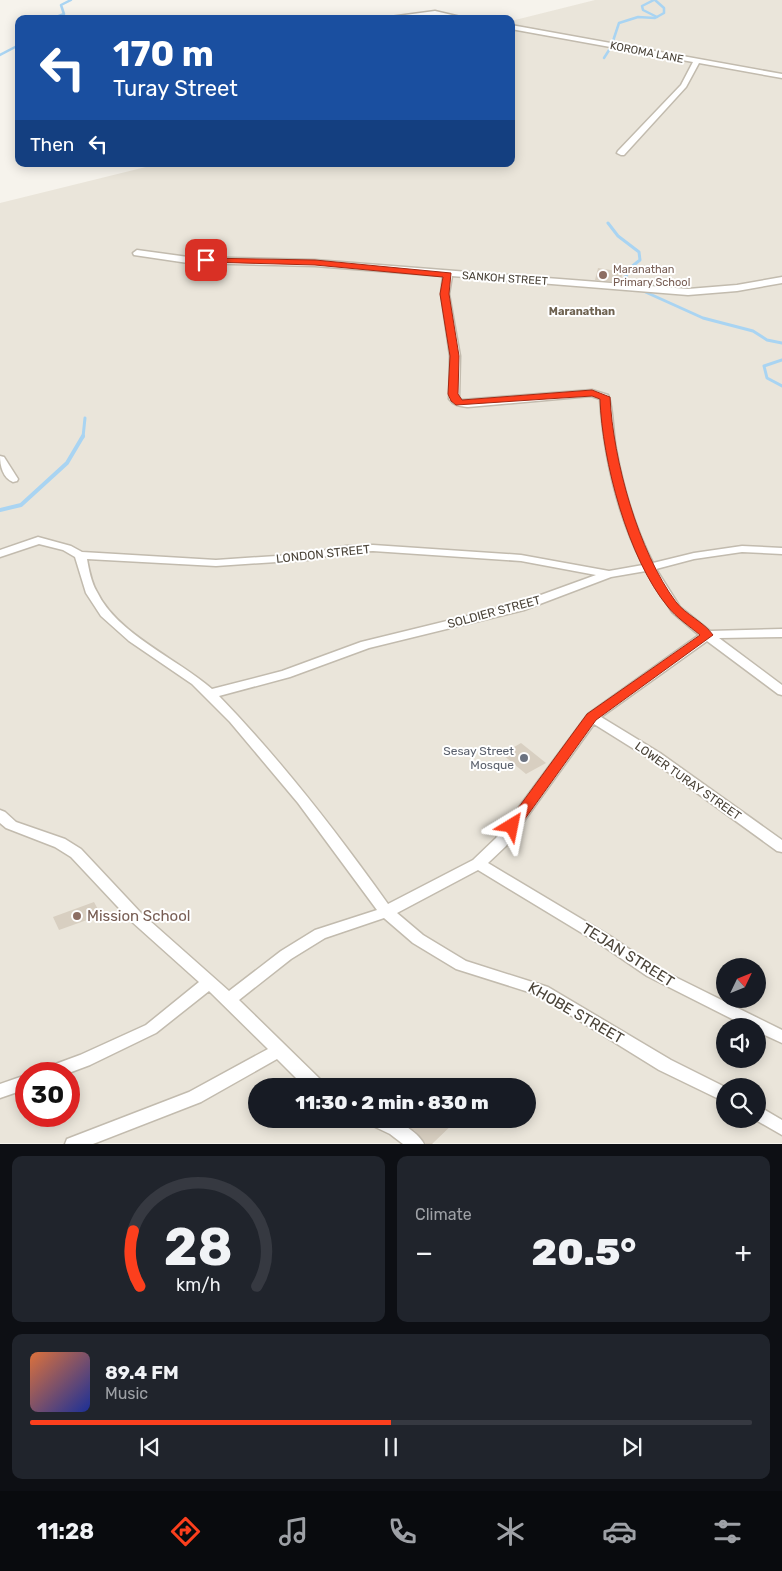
<!DOCTYPE html>
<html lang="en">
<head>
<meta charset="utf-8">
<style>
  body { margin:0; font-family:Rubik,sans-serif; background:#20242c; color:#f1f3f6; height:100vh; display:flex; flex-direction:column; font-size:19px; white-space:nowrap }
  * { box-sizing:border-box; margin:0 }
  p { font-size:16px; color:#9ea1a6 }
  .icon { flex:none; width:28px; height:28px; fill:none; stroke:currentColor; stroke-width:2; stroke-linecap:round; stroke-linejoin:round }
  .map { position:relative; height:1144px; overflow:hidden }
  .side { display:flex; flex-direction:column; gap:12px; padding:12px; background:#0d0f14; flex:1 }
  .side>* { flex:none }
  .guide { position:absolute; left:15px; top:15px; width:500px; height:152px; border-radius:10px; box-shadow:0 2px 12px #0003; background:#1a4fa0; color:#fff; overflow:hidden }
  .needle { width:32px; rotate:47deg }
  .buttons { position:absolute; left:716px; top:958px; display:grid; gap:10px }
  .buttons a { display:grid; place-items:center; width:50px; height:50px; border-radius:50%; background:#171b24; box-shadow:0 2px 12px #0003; font-size:25px }
  .speed { position:absolute; left:15px; top:1062px; display:flex; gap:10px; font-size:25px; font-weight:700; text-align:center }
  .speed>* { display:grid; place-content:center; width:65px; height:65px; border-radius:50%; background:#171b24; box-shadow:0 2px 12px #0003; line-height:1 }
  .speed .limit { border:8px solid #d22; background:#fff; color:#111 }
  .pin { position:absolute; display:grid; place-items:center; width:42px; height:42px; color:#fff; margin:-21px; border-radius:10px; box-shadow:0 2px 8px #0006 }
  .me { position:absolute; width:55px; margin:-28px; rotate:35deg; stroke-linejoin:round; filter:drop-shadow(0 0 4px #0008) }
  .turn { display:flex; align-items:center; gap:18px; height:105px; padding:0 15px; font-size:22px }
  .turn .icon { width:65px; height:65px; stroke-width:2.5 }
  .turn b { display:block; font-size:35px; line-height:42px }
  .then { display:flex; align-items:center; height:48px; padding:0 15px; background:#0003; gap:10px; font-size:19px }
  .big { font-size:38px; font-weight:800; line-height:1.1 }
  .side .card { flex:1; display:flex; flex-direction:column; justify-content:center; gap:8px; min-width:0; padding:0 18px; border-radius:10px; background:#20242c }
  .side .dial { align-items:center; gap:0 }
  .dial svg { height:130px; overflow:visible; fill:none; stroke:#363941; stroke-width:7; stroke-linecap:round; text-anchor:middle }
  .dial text { fill:#f1f3f6; stroke:none }
  .song { display:flex; align-items:center; gap:15px }
  .cover { width:60px; height:60px; border-radius:8px; background:linear-gradient(135deg,hsl(20 70% 55%),hsl(230 70% 35%)) }
  .played { height:5px; border-radius:2px; background:linear-gradient(90deg,#fc3f1d 50%,#363941 50%) }
  .keys { display:flex; justify-content:space-around; direction:ltr }
  .heat { display:flex; justify-content:space-between; align-items:center; font-size:28px; direction:ltr }
  .side .tiles { flex:1; display:grid; gap:12px; grid-template-columns:1fr 1fr }
  .card:last-child { grid-column:span 2 }
  .trip { position:absolute; left:248px; top:1078px; width:288px; height:50px; border-radius:25px; background:#171b24; box-shadow:0 2px 12px #0003; font-weight:800; line-height:50px; text-align:center }
  .tabs { display:flex; height:80px; justify-content:space-around; align-items:center; background:#090b0e; color:#9ea1a6 }
  .tabs .icon { width:35px; height:35px }
  .tabs .active { color:#fc3f1d }
  .tabs b { font-size:22px; color:#f1f3f6 }
  .map>svg:first-child { display:block }
  .residential { fill:#eae5da; fill-rule:evenodd }
  .lines { fill:none; stroke-linecap:round; stroke-linejoin:round }
  .stream-far2 { stroke:#a9d4f2; stroke-width:2.5 }
  .stream-far1 { stroke:#a9d4f2; stroke-width:3 }
  .stream { stroke:#a9d4f2; stroke-width:4 }
  .building { fill:#d8cfc1 }
  .street-casing { stroke:#c2bbae; stroke-width:3 }
  .street { fill:#fff; fill-rule:evenodd }
  .route { fill:#fc3f1d; stroke:#a42913 }
  .education-dot { fill:#8d6e63; stroke:#fff; stroke-width:2 }
  .worship-dot { fill:#6b7280; stroke:#fff; stroke-width:2 }
  .labels { text-anchor:middle; stroke-width:4; stroke-linejoin:round; paint-order:stroke }
  .far-street-label { font-size:11px; fill:#4b4439; stroke:#fff }
  .far-education-label { font-size:11px; fill:#785e54; stroke:#fff; text-anchor:start }
  .far-neighbourhood-label { font-size:11px; font-weight:bold; fill:#6e6250; stroke:#fff }
  .street-label { font-size:12px; fill:#4b4439; stroke:#fff }
  .worship-label { font-size:12px; fill:#5b616d; stroke:#fff; text-anchor:end }
  .near-education-label { font-size:15px; fill:#785e54; stroke:#fff; text-anchor:start }
  .near-street-label { font-size:15px; fill:#4b4439; stroke:#fff }
</style>
</head>
<body>
<div class="map">
<svg width="782" height="1144" viewBox="0 0 782 1144">
  <rect width="100%" height="100%" fill="#f6f3ec"/>
  <!-- residential -->
  <path class="residential" d="M595,0H782V1143H0V203L158,164H511V21ZM725,966H758V999H725ZM725,1026H758V1059H725ZM26,1074H69V1116H26ZM256,1086H526V1119H256ZM725,1086H758V1119H725Z"/>
  <g class="lines">
    <!-- stream-far2 -->
    <g class="stream-far2">
      <path d="M654,0L642,6L643,10L657,17"/>
      <path d="M51,19L64,14L61,5L71,0"/>
      <path d="M0,55L19,45"/>
      <path d="M604,58L611,47L619,23L638,17L655,18L664,13V8L655,0"/>
    </g>
    <!-- stream-far1 -->
    <g class="stream-far1">
      <path d="M608,223L618,236L639,252L640,260L630,268L623,282L630,286"/>
      <path d="M641,290L703,318L753,331L767,340L782,343"/>
      <path d="M782,360L764,366L767,378L782,386"/>
      <path d="M83,437L85,418"/>
    </g>
    <!-- stream -->
    <path class="stream" d="M0,510L21,505L67,463L83,436"/>
  </g>
  <!-- building -->
  <g class="building">
    <path d="M598,268L623,272L620,282L595,280Z"/>
    <path d="M521,743L546,763L526,774L502,754Z"/>
    <path d="M94,902L101,915L59,930L53,917Z"/>
    <path d="M396,1119H458L432,1144H426L415,1131Z"/>
  </g>
  <g class="lines">
    <!-- street casing -->
    <g class="street-casing">
      <g id="street">
        <path d="M435,11L469,19C457,19 446,15 434,15C414,15 395,19 375,19Z"/>
        <path d="M511,25L782,74V78L699,63L686,87L624,155H621L617,153L618,151L681,85L693,62L511,29Z"/>
        <path d="M137,250L188,257L315,260L688,289L737,285L782,277V283L737,291L688,295L452,276L449,294L460,356L459,398L462,400L592,390L608,395C613,405 613,435 616,449C623,487 635,528 653,563L694,553L742,546L782,548V554L742,552L694,559L656,569L680,607L710,631L782,629V637L719,638L782,685V695L778,694L707,641L601,717L660,753L782,840V852L777,851L650,759L594,724L506,846L488,863L610,936L657,968L782,1030V1043L758,1032V1026H746L647,976L600,944L478,870L397,913L423,935L466,961L548,987L671,1060L725,1087V1102L659,1070L538,995L456,969L413,943L384,918L325,938L291,959L239,1000L322,1081L324,1086H304L277,1059L201,1102L93,1144H65L67,1139L189,1092L268,1049L209,991L156,1033L90,1065L66,1074H40L42,1069L80,1055L146,1025L199,982L131,921L71,857L55,847L6,828L0,823V810L5,812L16,822L65,839L81,849L141,913L229,991L281,951L315,930L377,910L298,803L230,722L192,684L129,641L101,616L86,593L75,557L63,550L39,544L0,557V550L38,537L71,546L82,552L216,560L307,554L346,546L373,545L521,555L609,571L643,565C617,514 604,455 600,399L591,396L468,407C460,406 454,406 449,399L450,356L441,294L443,276L315,266L188,263L134,255L133,253ZM373,551L521,561L596,575L516,604L361,642L282,671L212,689C178,659 117,634 97,592C91,582 89,570 87,559L216,566L307,560L346,552ZM646,571L672,612L699,635L588,714L496,838L473,860L388,904C336,831 281,760 219,696L290,677L369,648L524,610L611,577Z"/>
        <path d="M0,456L4,457L18,479L17,481L13,482C3,478 0,466 0,456Z"/>
        <path d="M26,1075V1089L0,1098V1084Z"/>
        <path d="M758,1106L782,1120V1135L754,1119H758Z"/>
        <path d="M367,1119C374,1119 384,1117 391,1119C402,1122 419,1134 424,1144H403L390,1134L369,1124Z"/>
      </g>
    </g>
    <!-- street -->
    <use href="#street" class="street"/>
  </g>
  <!-- route -->
  <path class="route" d="M203,258L315,260L451,273L449,294L459,356L458,394L462,400L592,390L610,397C613,460 638,551 676,602C686,615 704,622 713,635L596,720L517,830H507L505,826L587,714L700,635C689,626 676,617 668,607C628,559 602,460 600,399L592,396L456,405L451,401L448,394L450,356L440,294L443,277L315,265L206,262H203Z"/>
  <!-- markers -->
  <g class="education-dot">
    <circle cx="603" cy="275" r="5"/>
    <circle cx="77" cy="916" r="5"/>
  </g>
  <circle class="worship-dot" cx="524" cy="758" r="5"/>
  <g class="labels">
    <!-- far-street labels -->
    <g class="far-street-label">
      <text transform="translate(647 52) rotate(11)" y="4">KOROMA LANE</text>
      <text transform="translate(505 278) rotate(4)" y="4">SANKOH STREET</text>
    </g>
    <!-- far-education labels -->
    <g class="far-education-label">
      <text x="613" y="273">Maranathan<tspan x="613" dy="13">Primary School</tspan></text>
    </g>
    <!-- far-neighbourhood labels -->
    <g class="far-neighbourhood-label">
      <text x="582" y="315">Maranathan</text>
    </g>
    <!-- street labels -->
    <g class="street-label">
      <text transform="translate(323 554) rotate(-6)" y="4">LONDON STREET</text>
      <text transform="translate(494 612) rotate(-15)" y="4">SOLDIER STREET</text>
      <text transform="translate(688 781) rotate(35)" y="4">LOWER TURAY STREET</text>
    </g>
    <!-- worship labels -->
    <g class="worship-label">
      <text x="514" y="755">Sesay Street<tspan x="514" dy="14">Mosque</tspan></text>
    </g>
    <!-- near-education labels -->
    <g class="near-education-label">
      <text x="87" y="921">Mission School</text>
    </g>
    <!-- near-street labels -->
    <g class="near-street-label">
      <text transform="translate(628 955) rotate(32)" y="5">TEJAN STREET</text>
      <text transform="translate(576 1013) rotate(30)" y="5">KHOBE STREET</text>
    </g>
  </g>
</svg>
<div class="buttons">
<a><svg class="needle" viewBox="-14 -14 28 28"><path d="M0-13l5 13h-10z" fill="#e53935"/><path d="M0 13l5-13h-10z" fill="#9ea1a6"/></svg></a>
<a><svg class="icon" aria-label="sound" viewBox="0 0 24 24"><path d="M4 9h4l5-4v14l-5-4H4zM17 9q2 3 0 6"/></svg></a>
<a><svg class="icon" aria-label="search" viewBox="0 0 24 24"><circle cx="10" cy="10" r="6"/><path d="M15 15l6 6"/></svg></a>
</div>
<div class="speed"><div class="limit">30</div></div>
<div class="pin" style="left:206px;top:260px;background:#d93025"><svg class="icon" aria-label="arrive" viewBox="0 0 24 24"><path d="M6 21V4h12l-3 4 3 4H6"/></svg></div>
<svg class="me" style="left:512px;top:826px" viewBox="-20 -20 40 40"><path d="M0-17L14 15 0 8-14 15z" fill="#fc3f1d" stroke="#fff" stroke-width="4"/></svg>
<div class="trip">11:30 · 2 min · 830 m</div>
<div class="guide">
<div class="turn"><svg class="icon" aria-label="left" viewBox="0 0 24 24"><path d="M17 20v-9H6M10 6l-5 5 5 5"/></svg><div><b>170 m</b>Turay Street</div></div>
<div class="then">Then<svg class="icon" aria-label="left" viewBox="0 0 24 24"><path d="M17 20v-9H6M10 6l-5 5 5 5"/></svg></div>
</div>
</div>
<section class="side">
<div class="tiles">
<div class="card dial"><svg viewBox="0 0 100 80">
<path d="M14 69A42 42 0 1 1 86 69"/>
<path d="M14 69A42 42 0 0 1 10 35" stroke="#fc3f1d"/>
<text x="50" y="56" font-size="32" font-weight="700">28</text>
<text x="50" y="72" font-size="11">km/h</text>
</svg></div>
<div class="card"><p>Climate</p>
<div class="heat"><a>−</a><b class="big">20.5°</b><a>+</a></div>
</div>
<div class="card">
<div class="song"><i class="cover"></i><div><b>89.4 FM</b><p>Music</p></div></div>
<div class="played"></div>
<div class="keys"><svg class="icon" aria-label="previous" viewBox="0 0 24 24"><path d="M18 5L8 12l10 7zM5 5v14"/></svg><svg class="icon" aria-label="pause" viewBox="0 0 24 24"><path d="M8 5v14M16 5v14"/></svg><svg class="icon" aria-label="next" viewBox="0 0 24 24"><path d="M6 5l10 7-10 7zM19 5v14"/></svg></div>
</div>
</div>
</section>
<nav class="tabs">
<b>11:28</b>
<svg class="icon active" aria-label="directions" viewBox="0 0 24 24"><path d="M12 3l9 9-9 9-9-9zM9 14v-3h6M13 9l2 2-2 2"/></svg>
<svg class="icon" aria-label="music" viewBox="0 0 24 24"><path d="M9 18V5l10-2v13"/><circle cx="6" cy="18" r="3"/><circle cx="16" cy="16" r="3"/></svg>
<svg class="icon" aria-label="phone" viewBox="0 0 24 24"><path d="M5 4h4l2 5-3 2q2 4 5 5l2-3 5 2v4C11 20 4 13 5 4z"/></svg>
<svg class="icon" aria-label="climate" viewBox="0 0 24 24"><path d="M12 3v18M4 7l16 10M4 17L20 7"/></svg>
<svg class="icon" aria-label="car" viewBox="0 0 24 24"><path d="M5 17H2v-5l4-1 3-4h7l3 4 3 1v5h-3M9 17h6M6 11h13"/><circle cx="7" cy="17" r="2"/><circle cx="17" cy="17" r="2"/></svg>
<svg class="icon" aria-label="filters" viewBox="0 0 24 24"><path d="M4 7h16M4 17h16"/><circle cx="9" cy="7" r="2"/><circle cx="15" cy="17" r="2"/></svg>
</nav>
</body>
</html>
